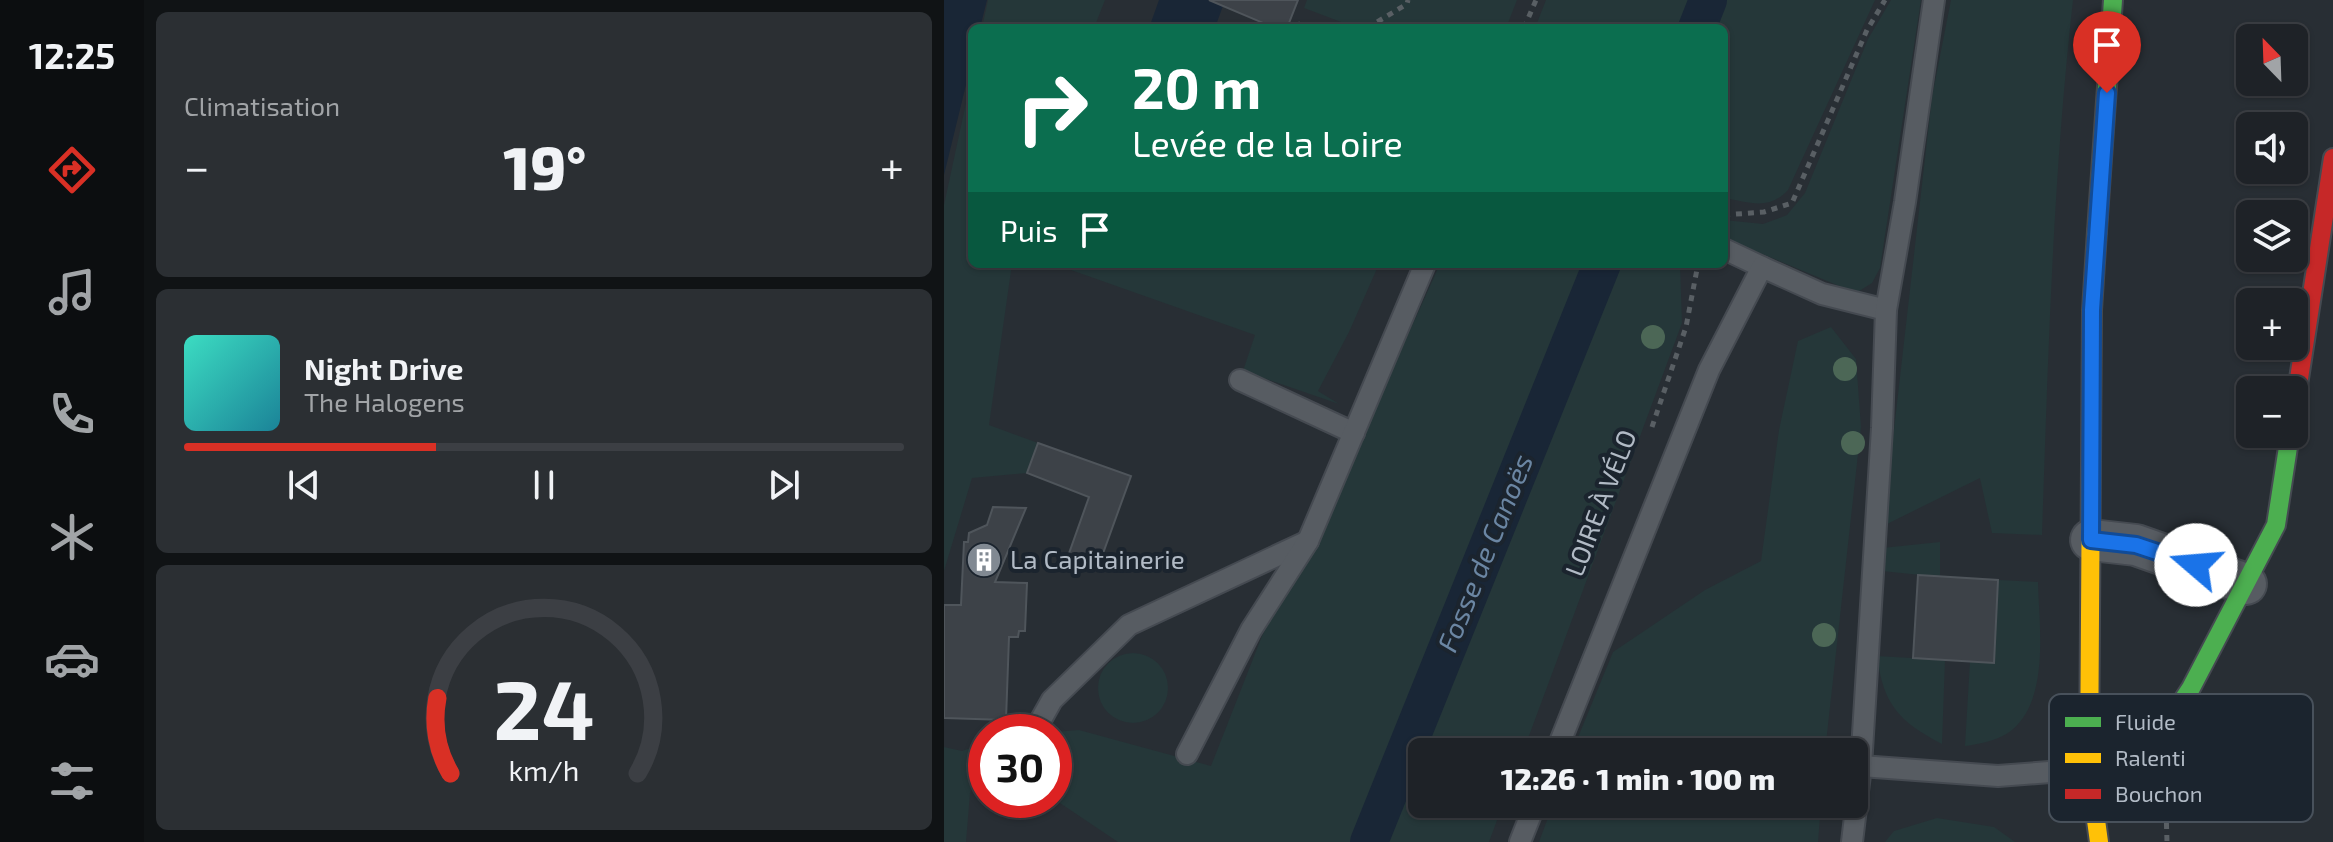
<!DOCTYPE html>
<html lang="fr">
<head>
<meta charset="utf-8">
<style>
  body { margin:0; font-family:"Exo 2",sans-serif; background:#2b2f33; color:#f1f3f6; height:100vh; display:flex; flex-direction:column; font-size:30px; white-space:nowrap }
  * { box-sizing:border-box; margin:0 }
  p { font-size:26px; color:#a1a4a7 }
  .icon { flex:none; width:44px; height:44px; fill:none; stroke:currentColor; stroke-width:2; stroke-linecap:round; stroke-linejoin:round }
  .map { position:relative; flex:1; overflow:hidden }
  .side { display:flex; flex-direction:column; gap:12px; padding:12px; background:#101315; width:800px }
  .side>* { flex:none }
  .guide { position:absolute; left:24px; top:24px; width:760px; height:244px; border-radius:12px; box-shadow:0 2px 6px #0004,0 0 0 2px #3c3f44; background:#0b6e4f; color:#fff; overflow:hidden }
  .needle { width:52px; rotate:337deg }
  .buttons { position:absolute; left:1292px; top:24px; display:grid; gap:16px }
  .buttons a { display:grid; place-items:center; width:72px; height:72px; border-radius:12px; background:#1e2227; box-shadow:0 2px 6px #0004,0 0 0 2px #3c3f44; font-size:40px }
  .speed { position:absolute; left:24px; top:714px; display:flex; gap:16px; font-size:40px; font-weight:700; text-align:center }
  .speed>* { display:grid; place-content:center; width:104px; height:104px; border-radius:50%; background:#1e2227; box-shadow:0 2px 6px #0004,0 0 0 2px #3c3f44; line-height:1 }
  .speed .limit { border:12px solid #d22; background:#fff; color:#111 }
  .pin { position:absolute; display:grid; place-items:center; width:68px; height:68px; color:#fff; margin:-82px -34px; border-radius:50% 50% 50% 0; rotate:-45deg; box-shadow:0 0 8px #0007 }
  .pin .icon { rotate:45deg }
  .me { position:absolute; width:88px; margin:-44px; rotate:288deg; stroke-linejoin:round; filter:drop-shadow(0 0 6px #0008) }
  .turn { display:flex; align-items:center; gap:28px; height:168px; padding:0 32px; font-size:36px }
  .turn .icon { width:104px; height:104px; stroke-width:2.5 }
  .turn b { display:block; font-size:56px; line-height:68px }
  .then { display:flex; align-items:center; height:76px; padding:0 32px; background:#0003; gap:16px; font-size:30px }
  .big { font-size:60px; font-weight:800; line-height:1.1 }
  .side .widget { flex:1; display:flex; flex-direction:column; justify-content:center; gap:12px; min-width:0; padding:0 28px; border-radius:12px; background:#2b2f33 }
  .side .dial { align-items:center; gap:0 }
  .dial svg { height:208px; overflow:visible; fill:none; stroke:#3c3f44; stroke-width:7; stroke-linecap:round; text-anchor:middle }
  .dial text { fill:#f1f3f6; stroke:none }
  .song { display:flex; align-items:center; gap:24px }
  .cover { width:96px; height:96px; border-radius:12px; background:linear-gradient(135deg,hsl(170 70% 55%),hsl(190 70% 35%)) }
  .played { height:8px; border-radius:4px; background:linear-gradient(90deg,#d93025 35%,#3c3f44 35%) }
  .keys { display:flex; justify-content:space-around; direction:ltr }
  .heat { display:flex; justify-content:space-between; align-items:center; font-size:44px; direction:ltr }
  .trip { position:absolute; left:464px; top:738px; width:460px; height:80px; border-radius:12px; background:#1e2227; box-shadow:0 2px 6px #0004,0 0 0 2px #3c3f44; font-weight:800; line-height:80px; text-align:center }
  main { display:flex; flex:1; min-height:0 }
  .tab-bar { display:flex; flex-direction:column; width:144px; justify-content:space-around; align-items:center; background:#0c0e10; color:#a1a4a7 }
  .tab-bar .icon { width:56px; height:56px }
  .tab-bar .active { color:#d93025 }
  .tab-bar b { font-size:36px; color:#f1f3f6 }
  .map>svg:first-child { display:block }
  .green { fill:#253739 }
  .water { fill:#192636 }
  .lines { fill:none; stroke-linecap:round; stroke-linejoin:round }
  .canal { stroke:#192636; stroke-width:38 }
  .building { fill:#3d4248; stroke:#4f555b; stroke-width:2 }
  .lane-casing { stroke:#454a51; stroke-width:24 }
  .street-casing { stroke:#454a51; stroke-width:44 }
  .fast-casing { stroke:#454a51; stroke-width:22 }
  .slow-casing { stroke:#454a51; stroke-width:22 }
  .jam-casing { stroke:#454a51; stroke-width:22 }
  .path { stroke:#595f64; stroke-width:5; stroke-dasharray:6 6; stroke-linecap:butt }
  .lane { stroke:#575c62; stroke-width:20 }
  .street { stroke:#575c62; stroke-width:40 }
  .fast { stroke:#4caf50; stroke-width:18 }
  .slow { stroke:#ffc107; stroke-width:18 }
  .jam { stroke:#c62828; stroke-width:18 }
  .tree { fill:#4c6756 }
  .route-casing { stroke:#114b97; stroke-width:20 }
  .route { stroke:#1a73e8; stroke-width:14 }
  .labels { text-anchor:middle; stroke-width:8; stroke-linejoin:round; paint-order:stroke }
  .street-label { font-size:26px; fill:#b1bac5; stroke:#1b242e }
  .poi-label { font-size:26px; fill:#b1bac5; stroke:#1b242e; text-anchor:start }
  .water-label { font-size:28px; font-style:italic; fill:#6b86a3; stroke:#1b242e }
  .key { fill:#1b242e; stroke:#48515b; stroke-width:2 }
  .key-label { font-size:22px; fill:#b1bac5 }
</style>
</head>
<body>
<main>
<nav class="tab-bar">
<b>12:25</b>
<svg class="icon active" aria-label="directions" viewBox="0 0 24 24"><path d="M12 3l9 9-9 9-9-9zM9 14v-3h6M13 9l2 2-2 2"/></svg>
<svg class="icon" aria-label="music" viewBox="0 0 24 24"><path d="M9 18V5l10-2v13"/><circle cx="6" cy="18" r="3"/><circle cx="16" cy="16" r="3"/></svg>
<svg class="icon" aria-label="phone" viewBox="0 0 24 24"><path d="M5 4h4l2 5-3 2q2 4 5 5l2-3 5 2v4C11 20 4 13 5 4z"/></svg>
<svg class="icon" aria-label="climate" viewBox="0 0 24 24"><path d="M12 3v18M4 7l16 10M4 17L20 7"/></svg>
<svg class="icon" aria-label="car" viewBox="0 0 24 24"><path d="M5 17H2v-5l4-1 3-4h7l3 4 3 1v5h-3M9 17h6M6 11h13"/><circle cx="7" cy="17" r="2"/><circle cx="17" cy="17" r="2"/></svg>
<svg class="icon" aria-label="filters" viewBox="0 0 24 24"><path d="M4 7h16M4 17h16"/><circle cx="9" cy="7" r="2"/><circle cx="15" cy="17" r="2"/></svg>
</nav>
<section class="side">
<div class="widget"><p>Climatisation</p>
<div class="heat"><a>−</a><b class="big">19°</b><a>+</a></div>
</div>
<div class="widget">
<div class="song"><i class="cover"></i><div><b>Night Drive</b><p>The Halogens</p></div></div>
<div class="played"></div>
<div class="keys"><svg class="icon" aria-label="previous" viewBox="0 0 24 24"><path d="M18 5L8 12l10 7zM5 5v14"/></svg><svg class="icon" aria-label="pause" viewBox="0 0 24 24"><path d="M8 5v14M16 5v14"/></svg><svg class="icon" aria-label="next" viewBox="0 0 24 24"><path d="M6 5l10 7-10 7zM19 5v14"/></svg></div>
</div>
<div class="widget dial"><svg viewBox="0 0 100 80">
<path d="M14 69A42 42 0 1 1 86 69"/>
<path d="M14 69A42 42 0 0 1 9 40" stroke="#d93025"/>
<text x="50" y="56" font-size="32" font-weight="700">24</text>
<text x="50" y="72" font-size="11">km/h</text>
</svg></div>
</section>
<div class="map">
<svg width="1389" height="842" viewBox="0 0 1389 842">
  <rect width="100%" height="100%" fill="#282e34"/>
  <!-- green -->
  <g class="green">
    <path d="M44,0H161L150,28H38Z"/>
    <path d="M363,0H573L562,28H413L360,8Z"/>
    <path d="M602,0H931L844,190C825,211 805,202 780,198V28H591Z"/>
    <path d="M947,0H977L936,268L928,283L912,293L780,238V220L819,224L843,215L861,193L924,39Z"/>
    <path d="M1007,0H1129C1109,178 1104,356 1098,535L1048,533L1036,478L939,526L988,97Z"/>
    <path d="M28,75V264H68L45,425L94,443L83,473L28,478L0,571V205Z"/>
    <path d="M110,264H435L405,332L374,391L395,404L299,371L311,335Z"/>
    <path d="M496,264H736L738,323L579,752H478V804H559L545,842H174L110,799V732L135,730L267,766L318,636L382,516Z"/>
    <path d="M887,327L912,359L917,427L881,752H628L669,652L761,590L817,561L835,430L854,341Z"/>
    <path d="M996,542V577L938,571V548Z"/>
    <path d="M1054,580L1094,582C1095,626 1106,698 1068,730C1056,740 1036,744 1021,746L1026,661L1050,662Z"/>
    <circle cx="189" cy="688" r="35"/>
    <path d="M933,656L1001,660L998,744C955,722 939,704 933,656Z"/>
    <path d="M42,742V760L26,793L22,842H0V747L18,751Z"/>
    <path d="M609,804H877L874,842H595Z"/>
    <path d="M993,818L1050,827L1071,842H941L950,831Z"/>
  </g>
  <!-- water -->
  <g class="water">
    <path d="M0,0H43L36,28H28V60L0,175Z"/>
    <path d="M215,0H281L271,28H205Z"/>
  </g>
  <g class="lines">
    <!-- canal -->
    <g class="canal">
      <path d="M753,28L764,0"/>
      <path d="M425,842L658,264"/>
    </g>
  </g>
  <!-- building -->
  <g class="building">
    <path d="M265,0H354L343,28H331Z"/>
    <path d="M94,443L187,476L153,570L123,559L145,497L83,473Z"/>
    <path d="M49,507L82,508L51,582L83,583L81,631H75L74,637H65L62,720L0,718V605H17L20,542H24L25,533L43,525Z"/>
    <path d="M974,575L1054,580L1050,663L969,658Z"/>
  </g>
  <g class="lines">
    <!-- lane casing -->
    <g class="lane-casing">
      <g id="lane">
        <path d="M780,249L818,267"/>
        <path d="M296,380L410,433"/>
        <path d="M90,732L108,700L185,625L364,541"/>
        <path d="M612,752L765,370L818,267L878,294L942,310"/>
        <path d="M243,754L307,630L364,541L481,264"/>
        <path d="M917,766L1054,776L1145,769"/>
        <path d="M576,842L591,804"/>
        <path d="M908,842L917,766L938,428L942,310L961,202L990,0"/>
      </g>
    </g>
    <!-- street casing -->
    <g class="street-casing">
      <path id="street" d="M1147,540L1192,545L1302,584"/>
    </g>
    <!-- fast casing -->
    <g class="fast-casing">
      <g id="fast">
        <path d="M1153,231L1169,0"/>
        <path d="M1145,769L1220,729L1247,688L1332,525L1346,434"/>
      </g>
    </g>
    <!-- slow casing -->
    <g class="slow-casing">
      <path id="slow" d="M1153,231L1148,310L1145,769L1155,842"/>
    </g>
    <!-- jam casing -->
    <g class="jam-casing">
      <path id="jam" d="M1350,411L1389,158"/>
    </g>
    <!-- path -->
    <g class="path">
      <path d="M354,24L367,28"/>
      <path d="M423,28L463,4L464,0"/>
      <path d="M580,28L592,0"/>
      <path d="M780,215L820,212L848,203L923,30L941,0"/>
      <path d="M708,427L742,327L754,264"/>
      <path d="M1221,775L1223,842"/>
    </g>
    <!-- lane -->
    <use href="#lane" class="lane"/>
    <!-- street -->
    <use href="#street" class="street"/>
    <!-- fast -->
    <use href="#fast" class="fast"/>
    <!-- slow -->
    <use href="#slow" class="slow"/>
    <!-- jam -->
    <use href="#jam" class="jam"/>
  </g>
  <!-- trees -->
  <g class="tree">
    <circle cx="709" cy="337" r="12"/>
    <circle cx="901" cy="369" r="12"/>
    <circle cx="909" cy="443" r="12"/>
    <circle cx="880" cy="635" r="12"/>
  </g>
  <g class="lines">
    <!-- route casing -->
    <g class="route-casing">
      <path id="route" d="M1163,93L1148,310L1147,540L1192,545L1252,565"/>
    </g>
    <!-- route -->
    <use href="#route" class="route"/>
  </g>
  <!-- icons -->
  <defs>
    <g id="building-disc" transform="scale(1.8)"><circle r="9.5" fill="#818992" stroke="#1b242e"/><path d="M-4-6H4V6H1V3H-1V6H-4ZM-2.5-4.3h1.7v1.8h-1.7ZM.8-4.3h1.7v1.8H.8ZM-2.5-1h1.7V.8h-1.7ZM.8-1h1.7V.8H.8Z" fill="#fff"/></g>
  </defs>
  <g fill-rule="evenodd">
    <use href="#building-disc" x="40" y="560"/>
  </g>
  <g class="labels">
    <!-- street labels -->
    <g class="street-label">
      <text transform="translate(657 503) rotate(-69)" y="9">LOIRE À VÉLO</text>
    </g>
    <!-- poi labels -->
    <g class="poi-label">
      <text x="66" y="569">La Capitainerie</text>
    </g>
    <!-- water labels -->
    <g class="water-label">
      <text transform="translate(541 553) rotate(-68)" y="10">Fosse de Canoës</text>
    </g>
  </g>
  <!-- legend -->
  <rect x="1105" y="694" width="264" height="128" rx="12" class="key"/>
  <rect x="1121" y="717" width="36" height="10" fill="#4caf50"/>
  <rect x="1121" y="753" width="36" height="10" fill="#ffc107"/>
  <rect x="1121" y="789" width="36" height="10" fill="#c62828"/>
  <g class="key-label">
    <text x="1171" y="730">Fluide</text>
    <text x="1171" y="766">Ralenti</text>
    <text x="1171" y="802">Bouchon</text>
  </g>
</svg>
<div class="buttons">
<a><svg class="needle" viewBox="-14 -14 28 28"><path d="M0-13l5 13h-10z" fill="#e53935"/><path d="M0 13l5-13h-10z" fill="#a1a4a7"/></svg></a>
<a><svg class="icon" aria-label="sound" viewBox="0 0 24 24"><path d="M4 9h4l5-4v14l-5-4H4zM17 9q2 3 0 6"/></svg></a>
<a><svg class="icon" aria-label="layers" viewBox="0 0 24 24"><path d="M12 4l9 5-9 5-9-5zM3 14l9 5 9-5"/></svg></a>
<a>+</a>
<a>−</a>
</div>
<div class="speed"><div class="limit">30</div></div>
<div class="pin" style="left:1163px;top:93px;background:#d93025"><svg class="icon" aria-label="arrive" viewBox="0 0 24 24"><path d="M6 21V4h12l-3 4 3 4H6"/></svg></div>
<svg class="me" style="left:1252px;top:565px" viewBox="-20 -20 40 40"><circle r="19" fill="#fff"/><path d="M0-13L10 11 0 6-10 11z" fill="#1a73e8"/></svg>
<div class="trip">12:26 · 1 min · 100 m</div>
<div class="guide">
<div class="turn"><svg class="icon" aria-label="right" viewBox="0 0 24 24"><path d="M7 20v-9h11M14 6l5 5-5 5"/></svg><div><b>20 m</b>Levée de la Loire</div></div>
<div class="then">Puis<svg class="icon" aria-label="arrive" viewBox="0 0 24 24"><path d="M6 21V4h12l-3 4 3 4H6"/></svg></div>
</div>
</div>
</main>
</body>
</html>
